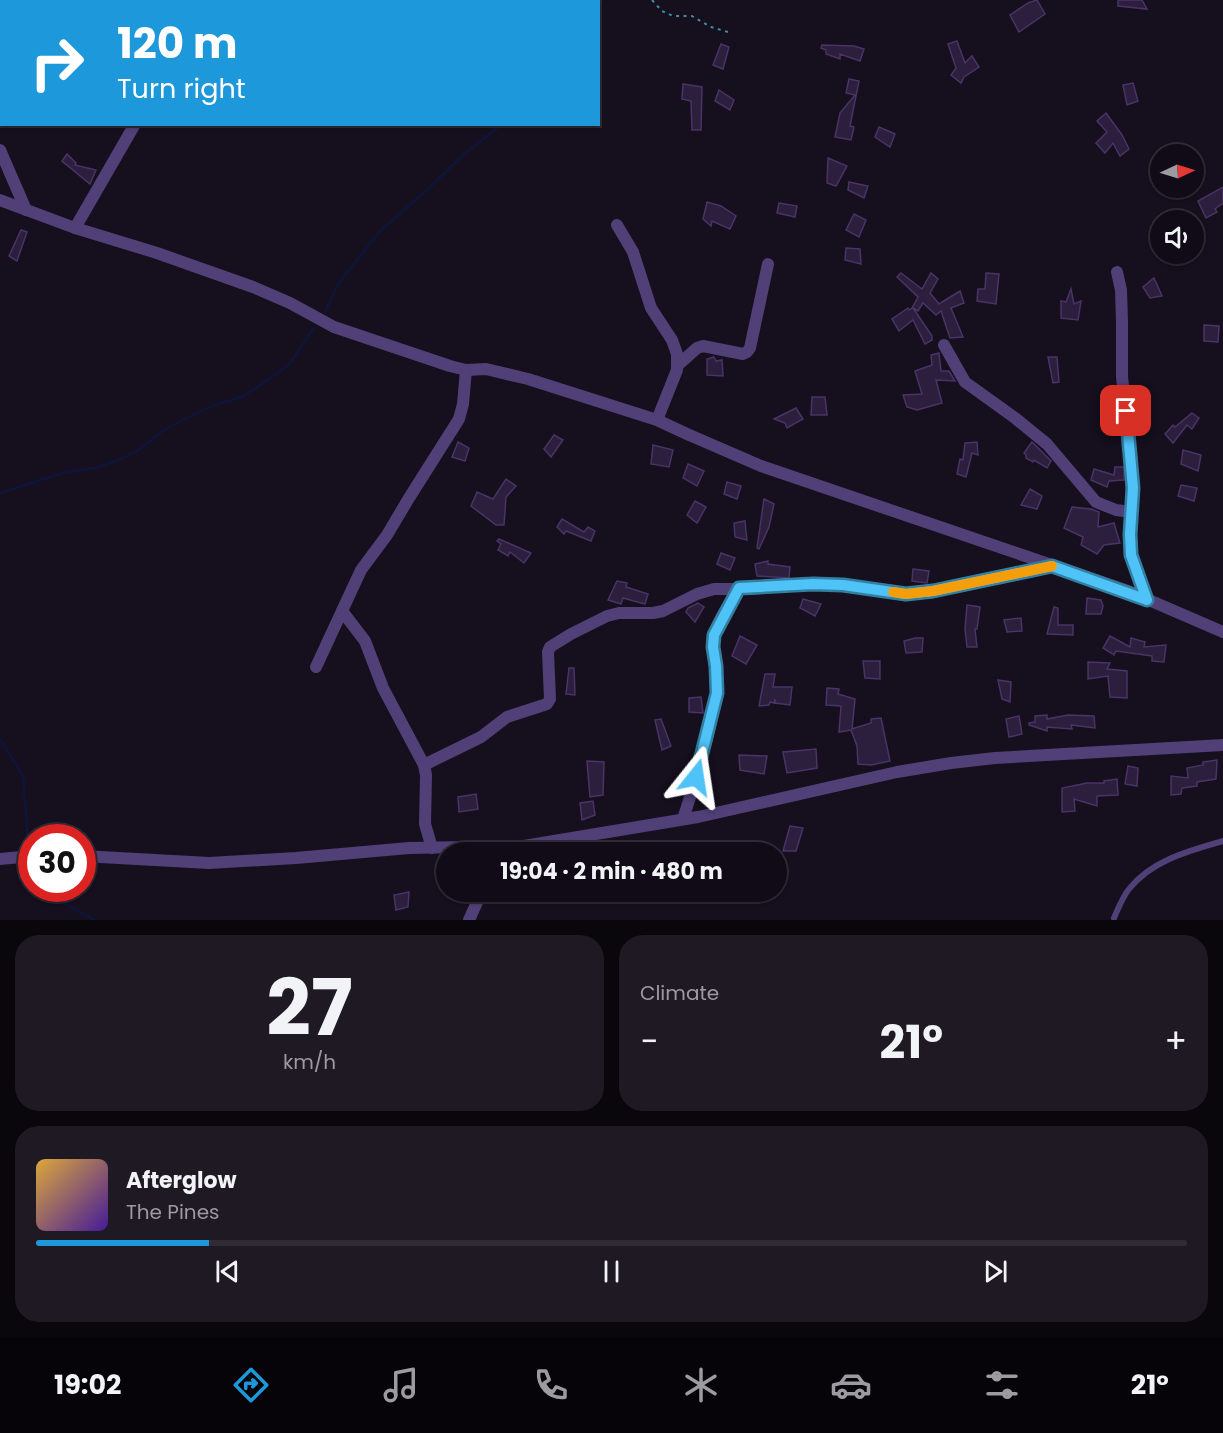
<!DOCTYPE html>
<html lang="en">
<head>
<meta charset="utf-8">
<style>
  body { margin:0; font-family:Poppins,sans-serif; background:#1e1923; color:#f1f3f6; height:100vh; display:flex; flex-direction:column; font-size:22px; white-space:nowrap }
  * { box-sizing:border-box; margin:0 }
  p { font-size:20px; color:#9c9ba1 }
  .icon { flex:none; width:33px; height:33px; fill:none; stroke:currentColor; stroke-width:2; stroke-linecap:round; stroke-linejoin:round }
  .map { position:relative; height:920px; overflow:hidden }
  .side { display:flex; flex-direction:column; gap:15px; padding:15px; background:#09060c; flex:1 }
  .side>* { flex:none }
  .banner { position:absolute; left:0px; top:0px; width:600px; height:126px; box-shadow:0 2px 4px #0004,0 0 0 2px #302b35; background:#1d98da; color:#fff; overflow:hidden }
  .needle { width:39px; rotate:86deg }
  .controls { position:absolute; left:1150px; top:144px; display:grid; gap:12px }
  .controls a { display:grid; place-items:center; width:54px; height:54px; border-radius:50%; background:#100b16; box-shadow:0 2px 4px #0004,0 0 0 2px #302b35; font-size:30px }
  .speed { position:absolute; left:18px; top:824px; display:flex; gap:12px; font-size:30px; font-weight:700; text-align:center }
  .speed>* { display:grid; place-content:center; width:78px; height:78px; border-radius:50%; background:#100b16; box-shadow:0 2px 4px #0004,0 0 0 2px #302b35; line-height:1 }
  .speed .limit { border:9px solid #d22; background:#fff; color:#111 }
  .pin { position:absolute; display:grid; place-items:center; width:51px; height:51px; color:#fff; margin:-26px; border-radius:12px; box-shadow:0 3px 9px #0006 }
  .me { position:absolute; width:66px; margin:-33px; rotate:15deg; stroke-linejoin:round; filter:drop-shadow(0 0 4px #0008) }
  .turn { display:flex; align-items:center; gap:21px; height:126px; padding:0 18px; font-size:27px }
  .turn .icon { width:78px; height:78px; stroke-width:2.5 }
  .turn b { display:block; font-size:42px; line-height:51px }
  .big { font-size:45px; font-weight:700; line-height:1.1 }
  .side .tile { flex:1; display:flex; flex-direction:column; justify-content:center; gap:9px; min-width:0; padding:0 21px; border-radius:24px; background:#1e1923 }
  .side .dial { align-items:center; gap:0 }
  .dial b { font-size:78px; line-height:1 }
  .song { display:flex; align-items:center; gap:18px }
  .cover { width:72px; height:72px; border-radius:9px; background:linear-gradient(135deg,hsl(40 70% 55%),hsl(260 70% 35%)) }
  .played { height:6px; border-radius:3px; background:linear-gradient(90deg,#1d98da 15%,#302b35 15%) }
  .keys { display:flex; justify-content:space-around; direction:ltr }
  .heat { display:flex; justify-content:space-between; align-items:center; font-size:33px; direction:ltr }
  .side .tiles { flex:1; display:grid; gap:15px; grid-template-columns:1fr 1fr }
  .tile:last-child { grid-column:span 2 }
  .trip { position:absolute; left:436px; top:842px; width:351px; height:60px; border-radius:30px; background:#100b16; box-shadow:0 2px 4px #0004,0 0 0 2px #302b35; font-weight:700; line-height:60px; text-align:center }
  .tab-bar { display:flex; height:96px; justify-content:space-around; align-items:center; background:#060409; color:#9c9ba1 }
  .tab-bar .icon { width:42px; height:42px }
  .tab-bar .current { color:#1d98da }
  .tab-bar b { font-size:27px; color:#f1f3f6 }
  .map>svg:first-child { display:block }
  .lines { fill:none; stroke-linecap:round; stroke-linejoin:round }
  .stream { stroke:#0f1437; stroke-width:3 }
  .building { fill:#2c1e3d; stroke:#4a3366; stroke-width:1.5 }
  .path { stroke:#3d8fa2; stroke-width:2; stroke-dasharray:3 4.5; stroke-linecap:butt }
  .service { stroke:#504077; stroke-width:6 }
  .minor { stroke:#504077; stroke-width:12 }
  .route-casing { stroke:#337fa1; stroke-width:15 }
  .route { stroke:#4fc3f7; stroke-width:10 }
  .slow { stroke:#f59e0b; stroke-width:10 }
</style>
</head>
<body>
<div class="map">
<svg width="1223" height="920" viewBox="0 0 1223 920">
  <rect width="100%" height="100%" fill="#150f1e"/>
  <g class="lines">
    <!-- stream -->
    <g class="stream">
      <path d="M595,2L597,0"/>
      <path d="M325,312L338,284L381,230L427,190L462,156L502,124"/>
      <path d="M0,493L66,472L95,468L116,461L137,451L163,431L186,418L215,405L244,396L289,365L313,329"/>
      <path d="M0,739L23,776L29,852"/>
      <path d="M43,888L45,892L94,920"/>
    </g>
  </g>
  <!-- building -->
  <g class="building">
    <path d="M1037,0L1045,14L1019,32L1010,15L1028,3Z"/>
    <path d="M1118,0H1142L1147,9L1118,6Z"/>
    <path d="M957,41L965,63L972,56L979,67L964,77L961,83L951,75L956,68L948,44Z"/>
    <path d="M721,44L729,47L723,69L713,65Z"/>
    <path d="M822,45L854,46L864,49L860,61L840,54V59L826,54V50L821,48Z"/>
    <path d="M849,79L859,81L850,126L854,127L851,140L835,137L840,113L855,95L846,93Z"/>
    <path d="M1133,83L1138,101L1127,105L1123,85Z"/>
    <path d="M683,84L702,87L701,130H692L691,101L682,99Z"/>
    <path d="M719,90L734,100L730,110L715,101Z"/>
    <path d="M1106,113L1122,135L1129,149L1120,156L1113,143L1105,153L1096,143L1107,132L1097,121Z"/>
    <path d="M879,127L895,134L890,147L875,137Z"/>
    <path d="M67,154L76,163L75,165L96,170L90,184L62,161Z"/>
    <path d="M828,158L847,166L836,186L827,183Z"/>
    <path d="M849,182L868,186L864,198L848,190Z"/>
    <path d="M1223,187V203L1215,209L1217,212L1206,218L1198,201Z"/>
    <path d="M707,202L721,206L736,216L730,229L712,221L711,226L703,219Z"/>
    <path d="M779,203L797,206L795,217L777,213Z"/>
    <path d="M854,214L866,220L859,237L846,230Z"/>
    <path d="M21,230L27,232L17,261L9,256Z"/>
    <path d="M846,248L860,249L861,264L845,260Z"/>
    <path d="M901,273L922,289L931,273L938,279L930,293L939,304L960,291L964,303L951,308L963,337L950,338L941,311L936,315L923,303L918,311L913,308L932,336V340L925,344L913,320L899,331L892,319L908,308L909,310L912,308L918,297L897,277Z"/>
    <path d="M986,273L999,274L996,304L977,301L978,289H985Z"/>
    <path d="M1154,278L1162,296L1150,298L1143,287Z"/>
    <path d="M1071,289L1074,304L1081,301L1078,320L1061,318V301L1066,302Z"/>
    <path d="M1204,325L1219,326L1218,342L1204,341Z"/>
    <path d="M939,353L941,371H949L955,381L936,380L942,403L917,410L907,407L903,395L922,394L915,371L932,365L931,355Z"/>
    <path d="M714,357L716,361L722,360L723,376L707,375V359Z"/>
    <path d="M1048,357H1057L1059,382L1053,383Z"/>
    <path d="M812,397H825L827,415H811Z"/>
    <path d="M796,408L803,419L787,428L785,423L774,419Z"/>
    <path d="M1192,413L1199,418L1192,429L1187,425L1173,443L1165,434L1173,425L1175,427Z"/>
    <path d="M554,435L563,440L551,457L544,449Z"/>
    <path d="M458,442L469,448L465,461L452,457Z"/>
    <path d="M977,442L978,455L972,453L966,477L957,474L960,459L963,460L965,443Z"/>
    <path d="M1032,442L1051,461L1047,468L1034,460L1033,462L1026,458V455L1024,453Z"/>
    <path d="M653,445L673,450L669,467L651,464Z"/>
    <path d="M1183,450L1201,455L1198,471L1181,464Z"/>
    <path d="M688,464L704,471L697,486L683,478Z"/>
    <path d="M1115,467H1124V480L1109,481L1107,487L1091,480L1094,469L1114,475Z"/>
    <path d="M506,479L516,486L506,497L504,525H496L471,506L477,492L493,499Z"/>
    <path d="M727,482L741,486L737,499L724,494Z"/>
    <path d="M1181,485L1197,488L1194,501L1178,496Z"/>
    <path d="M1030,489L1042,496L1037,509L1021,505Z"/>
    <path d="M764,499L774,504L769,527L759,549L757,548Z"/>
    <path d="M695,501L706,507L697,523L687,515Z"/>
    <path d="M1072,507L1091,509L1099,512L1098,527L1114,523L1120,543L1104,545L1097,554L1081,545L1083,537L1064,528Z"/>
    <path d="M562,519L584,532L588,527L595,531L591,541L566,531L564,534L557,527Z"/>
    <path d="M745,521L746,532L747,540L735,537L734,523Z"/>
    <path d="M499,539L531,553L524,563L510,552L508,556L498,550L501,544L497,541Z"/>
    <path d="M721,553L735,558L730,570L717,564Z"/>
    <path d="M768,561V564L790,567L789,578L757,576L755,564Z"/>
    <path d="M913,569L929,571L927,583L912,581Z"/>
    <path d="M617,581L627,583L626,587L648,594L645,604L623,598L621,604L608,600Z"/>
    <path d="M1087,598L1101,600L1103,606L1101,614H1086Z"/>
    <path d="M803,599L821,604L815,616L800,608Z"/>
    <path d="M698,603L704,607L695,622L686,612L688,608Z"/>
    <path d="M967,605L980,607L977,629H975L977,647H967L965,629Z"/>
    <path d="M1054,607L1058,608V625H1073V635L1047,634Z"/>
    <path d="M1021,618L1022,631L1007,632L1004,620Z"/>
    <path d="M740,636L757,645L746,664L732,656Z"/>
    <path d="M1110,636L1130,647L1131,638L1145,642L1144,647L1166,645L1164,662L1152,661V656L1116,651L1114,655L1103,648Z"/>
    <path d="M915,638H923L922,652L906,653L904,641Z"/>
    <path d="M863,661H880V679L865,678Z"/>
    <path d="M1088,662L1110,663L1107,669L1127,671V698L1110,697L1108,676L1088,679Z"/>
    <path d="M569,668H574L575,695L566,694Z"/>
    <path d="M765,674H775L773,687H792L790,705L775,703V699L774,703L770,702L769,705L759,706Z"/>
    <path d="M998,680L1011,682L1010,702L1002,699Z"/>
    <path d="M827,688L839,689L838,694L855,699L852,729L871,723V719L881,718L890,761L871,765L858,764L857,746L851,730L839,732L841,706L826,705Z"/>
    <path d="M701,697L703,713L689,712V698Z"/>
    <path d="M1047,715V719L1068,715L1094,716L1095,728L1071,725L1072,729L1047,727V731L1029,725V723L1035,722V716Z"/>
    <path d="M1019,716L1022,734L1009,737L1006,719Z"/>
    <path d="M661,719L671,746L662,750L655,720Z"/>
    <path d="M816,749L817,768L787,773L783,752Z"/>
    <path d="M739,755L767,756L764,774L740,770Z"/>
    <path d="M1217,760L1216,779L1197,782V786L1182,788L1181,794L1171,795V776L1188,778L1187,768L1203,765V762Z"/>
    <path d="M587,761L604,762L603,795L590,797Z"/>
    <path d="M1128,766L1138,768L1137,786L1125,784Z"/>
    <path d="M1117,779L1118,795L1097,796V806L1074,799L1075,811L1062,812V788L1087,783H1104V781Z"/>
    <path d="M476,794L478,809L459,812L458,797Z"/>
    <path d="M593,801L595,815L582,820L580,803Z"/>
    <path d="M790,826L803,828L796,851H783Z"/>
    <path d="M409,892L408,907L396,910L394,895Z"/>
  </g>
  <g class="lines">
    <!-- path -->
    <path class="path" d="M652,0L662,11L673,16H692L711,27L728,32"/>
    <!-- service -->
    <path class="service" d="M1114,918C1118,909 1122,898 1129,889C1152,860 1189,851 1223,841"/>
    <!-- minor -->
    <g class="minor">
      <path d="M108,0L109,2"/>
      <path d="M209,2L210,0"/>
      <path d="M0,150L26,210"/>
      <path d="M0,200L75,228L157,253L253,287L290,303L334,327L450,366L466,370L486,369L528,379L657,420L687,434L761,466L1128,591L1223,632"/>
      <path d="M617,225L633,252L651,308L672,340L677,354V370L657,420"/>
      <path d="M75,228L135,124"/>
      <path d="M1117,272L1121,290L1122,322V377L1132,465L1131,555L1147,599"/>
      <path d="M944,345L965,382L1015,418L1047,444L1096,502L1116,510L1132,512"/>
      <path d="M678,365L697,348L703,346L743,354L747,352L750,348L768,264"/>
      <path d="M342,611L365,641L383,688L424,765L426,775L425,824L432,848"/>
      <path d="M316,667L361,570L387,535L409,498L459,419L463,404L466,370"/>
      <path d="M424,765L481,737L507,717L547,704L550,699L548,652L550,647L571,634L607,616L619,613H653L663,611L697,594L714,589H748L813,584L843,585L906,594L934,591L1051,566"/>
      <path d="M683,819C696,779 710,736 716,693C719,677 713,663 713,647C712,626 729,606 739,588"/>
      <path d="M82,856L209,863L296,858L409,848L466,847L500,850L698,817L897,772L951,763L995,758L1223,745"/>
      <path d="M0,859L32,856"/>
      <path d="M469,920L482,891"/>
    </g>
  </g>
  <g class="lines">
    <!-- route casing -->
    <g class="route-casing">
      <path id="route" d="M696,777L717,693L716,666L713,647L714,635L739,588L813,584L843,585L906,594L933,591L1052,566L1147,600L1131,555L1130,534L1133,488L1126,411"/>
    </g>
    <!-- route -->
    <use href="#route" class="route"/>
    <!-- slow -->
    <path class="slow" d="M893,592L906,594L933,591L1052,566"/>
  </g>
</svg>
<div class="controls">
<a><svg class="needle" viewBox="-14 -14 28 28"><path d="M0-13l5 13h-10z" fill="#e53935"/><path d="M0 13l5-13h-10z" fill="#9c9ba1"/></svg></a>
<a><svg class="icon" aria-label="sound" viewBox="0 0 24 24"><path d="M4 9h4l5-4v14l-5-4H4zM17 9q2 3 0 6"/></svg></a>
</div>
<div class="speed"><div class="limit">30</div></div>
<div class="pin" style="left:1126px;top:411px;background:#d93025"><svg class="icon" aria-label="arrive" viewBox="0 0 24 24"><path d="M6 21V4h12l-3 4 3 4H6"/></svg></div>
<svg class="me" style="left:696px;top:777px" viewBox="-20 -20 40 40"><path d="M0-17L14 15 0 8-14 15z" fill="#4fc3f7" stroke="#fff" stroke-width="4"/></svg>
<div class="trip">19:04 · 2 min · 480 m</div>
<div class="banner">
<div class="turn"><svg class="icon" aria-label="right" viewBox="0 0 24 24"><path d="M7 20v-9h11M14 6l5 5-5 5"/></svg><div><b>120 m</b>Turn right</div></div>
</div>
</div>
<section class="side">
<div class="tiles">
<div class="tile dial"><b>27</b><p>km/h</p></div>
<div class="tile"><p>Climate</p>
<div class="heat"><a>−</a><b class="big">21°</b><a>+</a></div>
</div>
<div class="tile">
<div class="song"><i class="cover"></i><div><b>Afterglow</b><p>The Pines</p></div></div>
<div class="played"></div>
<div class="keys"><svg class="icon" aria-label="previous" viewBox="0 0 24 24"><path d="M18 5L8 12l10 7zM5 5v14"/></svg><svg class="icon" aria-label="pause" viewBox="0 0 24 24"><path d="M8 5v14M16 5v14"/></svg><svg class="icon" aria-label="next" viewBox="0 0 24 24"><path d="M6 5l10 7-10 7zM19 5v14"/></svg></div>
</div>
</div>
</section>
<nav class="tab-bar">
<b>19:02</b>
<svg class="icon current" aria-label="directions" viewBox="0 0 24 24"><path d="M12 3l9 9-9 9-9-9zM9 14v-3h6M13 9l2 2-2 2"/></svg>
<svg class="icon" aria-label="music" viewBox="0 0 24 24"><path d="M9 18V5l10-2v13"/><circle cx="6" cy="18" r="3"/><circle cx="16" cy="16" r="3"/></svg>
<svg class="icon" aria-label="phone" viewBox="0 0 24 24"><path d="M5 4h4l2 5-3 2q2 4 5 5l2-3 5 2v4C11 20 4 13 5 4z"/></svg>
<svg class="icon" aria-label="climate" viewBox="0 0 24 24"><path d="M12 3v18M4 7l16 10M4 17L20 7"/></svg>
<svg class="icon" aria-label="car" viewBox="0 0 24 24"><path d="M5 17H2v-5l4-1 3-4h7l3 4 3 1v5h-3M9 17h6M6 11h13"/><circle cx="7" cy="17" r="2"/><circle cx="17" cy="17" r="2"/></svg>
<svg class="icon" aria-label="filters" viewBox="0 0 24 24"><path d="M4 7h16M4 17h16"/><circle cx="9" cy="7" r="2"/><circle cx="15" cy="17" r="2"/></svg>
<b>21°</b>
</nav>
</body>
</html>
